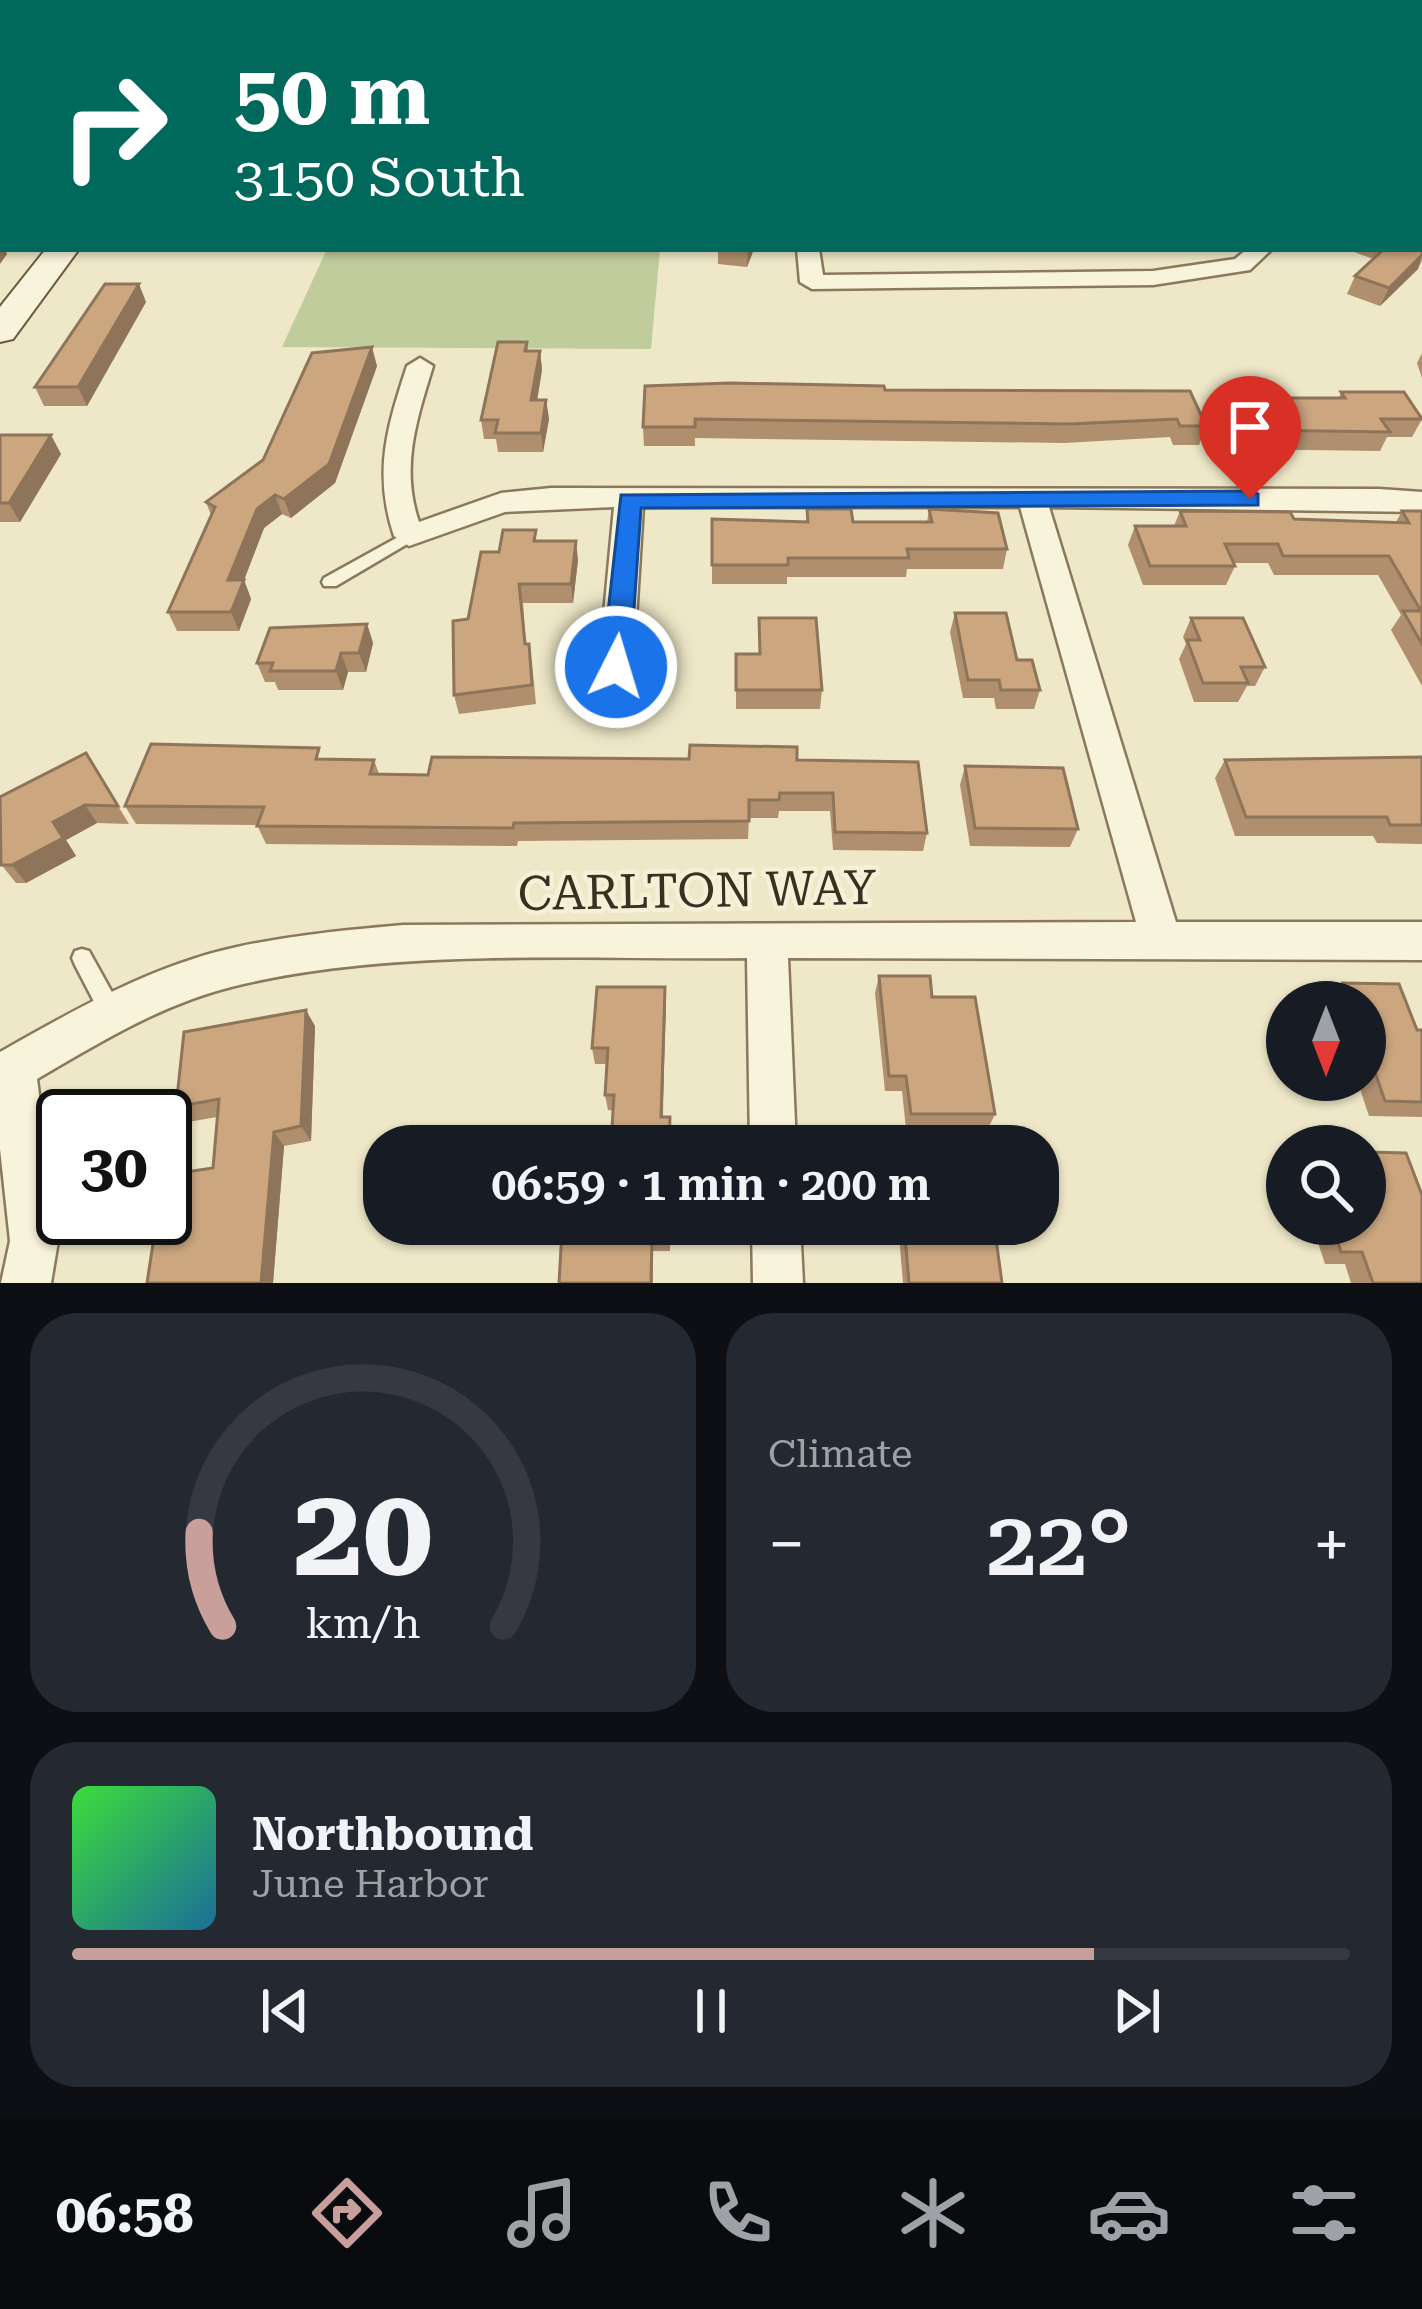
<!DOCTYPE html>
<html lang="en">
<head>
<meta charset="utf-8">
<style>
  body { margin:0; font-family:"Roboto Serif",serif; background:#242831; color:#f1f3f6; height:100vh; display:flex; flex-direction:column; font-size:45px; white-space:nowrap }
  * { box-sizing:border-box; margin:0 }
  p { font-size:39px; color:#9ea1a6 }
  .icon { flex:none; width:66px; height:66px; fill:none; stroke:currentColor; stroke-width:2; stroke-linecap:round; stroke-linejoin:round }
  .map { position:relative; height:1283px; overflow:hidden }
  .sheet { display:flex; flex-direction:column; gap:30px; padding:30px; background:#0d0f14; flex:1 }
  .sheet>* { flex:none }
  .hud { position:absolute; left:0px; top:0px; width:1422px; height:252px; box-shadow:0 3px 9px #0004; background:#00695c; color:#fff; overflow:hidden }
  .needle { width:78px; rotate:180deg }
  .fabs { position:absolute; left:1266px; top:981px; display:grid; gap:24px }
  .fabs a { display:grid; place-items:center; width:120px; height:120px; border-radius:50%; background:#171b24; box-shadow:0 3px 9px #0004; font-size:60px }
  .speed { position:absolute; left:36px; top:1089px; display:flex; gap:24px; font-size:60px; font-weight:700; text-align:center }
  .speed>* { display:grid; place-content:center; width:156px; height:156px; border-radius:50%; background:#171b24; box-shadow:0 3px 9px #0004; line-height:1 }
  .speed .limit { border:6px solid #111; border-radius:18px; background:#fff; color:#111 }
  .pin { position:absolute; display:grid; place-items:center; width:102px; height:102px; color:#fff; margin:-123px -51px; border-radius:50% 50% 50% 0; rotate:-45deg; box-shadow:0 0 12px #0007 }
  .pin .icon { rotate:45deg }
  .me { position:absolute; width:132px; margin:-66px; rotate:5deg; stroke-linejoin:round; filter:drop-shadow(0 0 9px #0008) }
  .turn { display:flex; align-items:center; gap:42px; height:252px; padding:0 36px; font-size:54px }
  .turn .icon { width:156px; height:156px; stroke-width:2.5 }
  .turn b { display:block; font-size:84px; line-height:102px }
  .big { font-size:90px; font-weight:600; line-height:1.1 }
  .sheet .widget { flex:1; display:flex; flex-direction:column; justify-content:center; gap:18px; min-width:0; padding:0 42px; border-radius:48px; background:#242831 }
  .sheet .dial { align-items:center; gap:0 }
  .dial svg { height:312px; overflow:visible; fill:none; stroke:#363941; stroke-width:7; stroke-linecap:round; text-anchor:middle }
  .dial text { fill:#f1f3f6; stroke:none }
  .song { display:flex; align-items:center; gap:36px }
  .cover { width:144px; height:144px; border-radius:18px; background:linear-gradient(135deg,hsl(120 70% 55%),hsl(200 70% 35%)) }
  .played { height:12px; border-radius:6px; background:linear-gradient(90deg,#c99f9c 80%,#363941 80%) }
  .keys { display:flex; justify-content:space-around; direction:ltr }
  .heat { display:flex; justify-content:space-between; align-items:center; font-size:66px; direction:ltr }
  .sheet .tiles { flex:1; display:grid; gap:30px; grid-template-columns:1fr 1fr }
  .widget:last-child { grid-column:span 2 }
  .trip { position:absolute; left:363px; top:1125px; width:696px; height:120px; border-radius:48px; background:#171b24; box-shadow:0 3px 9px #0004; font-weight:600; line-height:120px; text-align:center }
  .tabs { display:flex; height:192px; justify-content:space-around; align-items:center; background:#090b0e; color:#9ea1a6 }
  .tabs .icon { width:84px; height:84px }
  .tabs .on { color:#c99f9c }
  .tabs b { font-size:54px; color:#f1f3f6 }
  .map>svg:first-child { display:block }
  .green { fill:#c1cc9c }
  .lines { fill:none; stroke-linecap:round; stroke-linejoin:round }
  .service-casing { stroke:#8a795d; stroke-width:5 }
  .minor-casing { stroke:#8a795d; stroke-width:5 }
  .secondary-casing { stroke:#6c5a40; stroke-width:4 }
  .path { stroke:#8a795d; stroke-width:3; stroke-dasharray:4.5 3; stroke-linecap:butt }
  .service { fill:#f8f3db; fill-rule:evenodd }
  .minor { fill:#f8f3db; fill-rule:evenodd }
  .secondary { fill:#f8f3db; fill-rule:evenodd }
  .wall { fill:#af8f6d }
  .shaded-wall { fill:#8e7459 }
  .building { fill:#cba67f; stroke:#8e7459; stroke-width:3 }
  .route { fill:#1a73e8; stroke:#114b97; stroke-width:3 }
  .labels { text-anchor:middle; stroke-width:9; stroke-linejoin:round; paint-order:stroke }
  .near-street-label { font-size:48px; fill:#3a3020; stroke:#f5f0d7 }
</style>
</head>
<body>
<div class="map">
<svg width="1422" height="1283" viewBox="0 0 1422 1283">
  <rect width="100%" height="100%" fill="#eee7c8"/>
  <!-- green -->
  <path class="green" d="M327,249H660L651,349L282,347Z"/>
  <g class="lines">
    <!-- service casing -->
    <g class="service-casing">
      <g id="service">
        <path d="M409,531L414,532L417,536L414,540L336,586H324L322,582L324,578Z"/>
        <path d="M82,949L89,951L119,1005L122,1012L119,1019L111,1022L103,1019L75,965L72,958L75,951Z"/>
      </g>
    </g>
    <!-- minor casing -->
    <g class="minor-casing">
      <g id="minor">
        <rect x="0" y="95" width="3" height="12"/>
        <rect x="0" y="209" width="3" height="14"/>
        <path d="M797,249H819L823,275L1153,271L1235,259L1247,249H1272L1250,270L1153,285L812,289L800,282Z"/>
        <path d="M420,358L433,366C417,419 400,467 419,522L501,493L551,488L1379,489L1422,492V512L1049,507L1176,922H1422V960L788,958L796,1146H750L747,958C583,960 394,947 235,986C164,1003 100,1042 37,1079L58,1241L51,1283H1L10,1241L0,1149V1052C74,1010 153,965 237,947C292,935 347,930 403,925L1136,922L1020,507H643L633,667L628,676L616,680L604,676L599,667L614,507L505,512L409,546L394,536C373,473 387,427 407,366Z"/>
        <path d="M752,1224H800L803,1283H753Z"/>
      </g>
    </g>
    <!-- secondary casing -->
    <g class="secondary-casing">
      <g id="secondary">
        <path d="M242,0H267L240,3Z"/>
        <path d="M883,0H915L917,3H885Z"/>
        <path d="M1419,155L1422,156V174L1419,173Z"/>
        <path d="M46,249H79L13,339L0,342V307Z"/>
      </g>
    </g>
    <!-- path -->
    <path class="path" d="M963,0L973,3"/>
    <!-- service -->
    <use href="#service" class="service"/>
    <!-- minor -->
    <use href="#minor" class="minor"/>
    <!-- secondary -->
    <use href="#secondary" class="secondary"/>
  </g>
  <!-- wall -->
  <g class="wall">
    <rect x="0" y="135" width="3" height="42"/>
    <path d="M718,249H754L747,267L718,264Z"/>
    <path d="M1346,249H1419L1422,250V260L1418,269L1380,306L1347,294L1355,276L1373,259Z"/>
    <path d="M146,302L87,406H44L35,387Z"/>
    <path d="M527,342L528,351H540L542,370L537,400H546L549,419L543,452H498L496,439H484L481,420Z"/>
    <path d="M1422,353V378L1417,363Z"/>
    <path d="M377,366L335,483L291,518L282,514L264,528L244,580L251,599L239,631H177L168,612L211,515L206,502L263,460Z"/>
    <path d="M885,390L1190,391L1206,426L1199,445H1173L1170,437L1064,443L695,438V446H644L643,427Z"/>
    <path d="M1341,392L1422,419L1412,437H1387L1380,451L1241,449L1233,424L1241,405H1245L1248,398H1339Z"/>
    <path d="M0,435L61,454L20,522H0Z"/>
    <path d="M807,509L853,522H927L929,509L1007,549L1003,569H907L906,577H787V584H712V519L806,522Z"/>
    <path d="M1180,511L1294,519L1396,522L1402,511H1422V686L1391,630L1401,615L1378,575H1274L1268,563H1233L1235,566L1226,585H1143L1128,545L1135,526H1174Z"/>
    <path d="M537,541L578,560L573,603H523L526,644H529L532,663L536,704L459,714L454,695L468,619L499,552Z"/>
    <path d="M955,613L1017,660L1040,690L1034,709H996L994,698H963L950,632Z"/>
    <path d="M759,618L822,690L820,709H736V654H759Z"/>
    <path d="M1191,618L1265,667L1255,686H1247L1238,702H1194L1179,659L1186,644L1183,637Z"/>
    <path d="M367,624L373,643L366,672H348L343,690H278L275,682H265L257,663Z"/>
    <path d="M86,753L129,824L97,823L66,840L76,856L26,883H16L0,863Z"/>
    <path d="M1422,757V844L1377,843L1373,836H1235L1215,778L1225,760Z"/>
    <path d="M324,759L374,760L379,774L428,775L797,760L927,833L923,851L833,850L830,811H779L778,818H749L748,839L518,841L517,846L266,844L257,825L136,824L125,806Z"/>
    <path d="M965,766L1078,829L1070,847L970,846L960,785Z"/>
    <path d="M879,976L932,997L995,1114L988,1129H906L902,1091H885L875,993Z"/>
    <path d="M1343,983L1417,1030H1422V1117L1369,1116L1357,1080H1365V1002H1330L1329,999Z"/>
    <path d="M665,987L663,1117L608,1110L605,1095L607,1064H595L592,1048Z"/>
    <path d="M315,1026L311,1141L284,1146L273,1283H147L213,1168L217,1117L188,1122L176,1107Z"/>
    <path d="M670,1224V1251H653V1283H559L561,1243H558L554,1230Z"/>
    <path d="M898,1224H994L1002,1283H903Z"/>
    <path d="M1312,1224H1365L1422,1283H1351L1345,1264H1325Z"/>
  </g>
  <!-- shaded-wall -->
  <g class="shaded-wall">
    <path d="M0,238L3,249H5L7,254L0,264Z"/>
    <path d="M748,249H754L747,267L748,251Z"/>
    <path d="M1422,255L1418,269L1380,306L1389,288Z"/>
    <path d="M139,284L146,302L87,406L78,387Z"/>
    <path d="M372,347L377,366L335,483L291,518L284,499Z"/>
    <path d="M540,351L542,370L534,419L531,400Z"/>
    <path d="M546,400L549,419L543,452L541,433Z"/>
    <path d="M51,435L61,454L20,522L9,503Z"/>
    <path d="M275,495L282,514L264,528L244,580L251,599L239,631L231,612L228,580L257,509Z"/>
    <path d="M576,541L578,560L573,603L571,584Z"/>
    <path d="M367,624L373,643L366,672L359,653Z"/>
    <path d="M341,653L348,672L343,690L336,671Z"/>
    <path d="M85,805L97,823L66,840L76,856L26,883L12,865L53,822Z"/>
    <path d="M665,987L666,1004L662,1132L661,1117Z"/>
    <path d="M306,1010L315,1026L311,1141L301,1126Z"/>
    <path d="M274,1132L284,1146L273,1283H261Z"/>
  </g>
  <!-- building -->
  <g class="building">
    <path d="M76,0H190L187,3H73Z"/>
    <path d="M0,48H3V71L0,74Z"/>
    <rect x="0" y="135" width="3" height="25"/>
    <path d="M1419,172L1422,173V235L1419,238Z"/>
    <path d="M1384,249H1419L1422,250V255L1389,288L1355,276Z"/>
    <path d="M105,284H139L78,387H35Z"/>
    <path d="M498,342H527L525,351H540L531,400H546L541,433H495L498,420H481Z"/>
    <path d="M372,347L329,464L284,499L275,495L257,509L228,580H244L231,612H168L215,507L206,502L263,460L312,353Z"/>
    <path d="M730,383L884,386L885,390L1190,391L1206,426H1180L1177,419L1069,424L695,419V427H643L645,386Z"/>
    <path d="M1341,392H1404L1422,419H1381L1390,432L1249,430L1241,405H1252L1248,398H1345Z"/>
    <path d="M0,435H51L9,503H0Z"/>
    <path d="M807,509H851L853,522H932L929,509L998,513L1007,549H907L909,558H788V565H712V519L808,522Z"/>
    <path d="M1180,511L1290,512L1294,519L1409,523L1402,511H1422V644L1403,611H1421L1389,556H1283L1278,544H1225L1235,566H1150L1135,526H1186Z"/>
    <path d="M503,530H536L534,541H576L571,584H519L525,644H529L532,685L454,695L453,621L468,619L481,552H499Z"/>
    <path d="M955,613H1006L1017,660H1032L1040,690H1001L999,680H968Z"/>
    <path d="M759,618H816L822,690H736V654H760Z"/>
    <path d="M1191,618H1243L1265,667H1241L1248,683H1203L1187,640H1200Z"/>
    <path d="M367,624L359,653H341L336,671H270L273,663H257L270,628Z"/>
    <path d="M151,744L319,748L316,759L374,760L370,774L428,775L432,757L689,759L690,745L797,747V760L918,762L927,833L835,832L833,793H780L779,800H749V821L514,823L513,828L257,826L264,807L125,806Z"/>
    <path d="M86,753L118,806L85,805L53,822L63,838L12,865H1L0,797Z"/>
    <path d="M1422,757V825H1390L1387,817H1246L1225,760Z"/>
    <path d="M965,766L1063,768L1078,829L975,828Z"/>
    <path d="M879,976H930L932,997H975L995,1114H911L906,1076H889Z"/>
    <path d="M1343,983L1399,984L1417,1030H1422V1102L1385,1101L1365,1043V1002H1350Z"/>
    <path d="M597,987H665L661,1117H670L669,1146H576L611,1145L614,1095H605L608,1048H592Z"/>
    <path d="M306,1010L301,1126L274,1132L261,1283H147L157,1218H165V1175L213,1168L219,1099L176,1107L184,1032Z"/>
    <path d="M1365,1152L1406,1153L1422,1195V1283H1373L1362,1252H1341L1332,1224H1365Z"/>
    <path d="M554,1224H669V1238H652L651,1283H559L562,1230H554Z"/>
    <path d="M904,1224H994L1002,1283H909Z"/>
  </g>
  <!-- route -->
  <path class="route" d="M1250,491L1258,494V505L641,508L630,667L616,677L602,667L621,495Z"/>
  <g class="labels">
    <!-- near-street labels -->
    <g class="near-street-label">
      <text transform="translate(697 890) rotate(-1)" y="17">CARLTON WAY</text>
    </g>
  </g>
</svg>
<div class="fabs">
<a><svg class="needle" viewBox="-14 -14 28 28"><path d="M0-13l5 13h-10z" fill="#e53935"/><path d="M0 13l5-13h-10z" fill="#9ea1a6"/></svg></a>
<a><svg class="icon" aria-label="search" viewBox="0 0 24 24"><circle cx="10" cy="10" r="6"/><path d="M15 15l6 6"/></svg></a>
</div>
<div class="speed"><div class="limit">30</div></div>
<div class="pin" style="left:1250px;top:499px;background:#d93025"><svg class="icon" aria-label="arrive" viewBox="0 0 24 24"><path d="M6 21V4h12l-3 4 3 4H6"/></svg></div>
<svg class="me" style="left:616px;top:667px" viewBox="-20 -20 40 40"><circle r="17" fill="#1a73e8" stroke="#fff" stroke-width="3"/><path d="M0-11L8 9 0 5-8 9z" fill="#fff"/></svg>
<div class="trip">06:59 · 1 min · 200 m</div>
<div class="hud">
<div class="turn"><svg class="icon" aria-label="right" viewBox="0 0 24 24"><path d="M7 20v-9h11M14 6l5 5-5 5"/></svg><div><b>50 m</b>3150 South</div></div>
</div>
</div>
<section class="sheet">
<div class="tiles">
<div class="widget dial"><svg viewBox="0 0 100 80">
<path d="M14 69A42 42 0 1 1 86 69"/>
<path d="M14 69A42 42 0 0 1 8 45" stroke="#c99f9c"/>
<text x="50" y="56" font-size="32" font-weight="700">20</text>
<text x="50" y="72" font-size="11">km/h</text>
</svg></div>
<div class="widget"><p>Climate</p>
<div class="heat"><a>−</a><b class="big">22°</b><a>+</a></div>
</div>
<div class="widget">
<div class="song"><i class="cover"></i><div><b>Northbound</b><p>June Harbor</p></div></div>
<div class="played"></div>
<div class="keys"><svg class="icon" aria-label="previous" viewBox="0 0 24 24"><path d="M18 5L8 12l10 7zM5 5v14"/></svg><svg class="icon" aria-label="pause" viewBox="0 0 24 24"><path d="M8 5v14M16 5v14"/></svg><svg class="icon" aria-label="next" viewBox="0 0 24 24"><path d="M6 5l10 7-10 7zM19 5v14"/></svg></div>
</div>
</div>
</section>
<nav class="tabs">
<b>06:58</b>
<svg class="icon on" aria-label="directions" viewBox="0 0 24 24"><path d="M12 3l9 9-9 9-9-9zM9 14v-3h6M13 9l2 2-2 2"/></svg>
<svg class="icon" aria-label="music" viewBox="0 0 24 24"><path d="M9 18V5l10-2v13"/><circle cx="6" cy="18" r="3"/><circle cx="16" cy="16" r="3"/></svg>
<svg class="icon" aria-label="phone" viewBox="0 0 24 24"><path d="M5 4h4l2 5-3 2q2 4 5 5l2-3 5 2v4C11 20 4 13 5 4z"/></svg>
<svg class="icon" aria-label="climate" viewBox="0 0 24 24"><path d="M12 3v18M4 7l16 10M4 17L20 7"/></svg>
<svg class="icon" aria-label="car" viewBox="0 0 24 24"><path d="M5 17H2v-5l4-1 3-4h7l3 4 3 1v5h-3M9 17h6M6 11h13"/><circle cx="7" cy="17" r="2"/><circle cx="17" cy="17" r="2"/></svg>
<svg class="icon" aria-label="filters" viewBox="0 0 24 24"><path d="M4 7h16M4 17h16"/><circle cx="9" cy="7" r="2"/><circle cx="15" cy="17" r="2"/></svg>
</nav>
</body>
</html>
